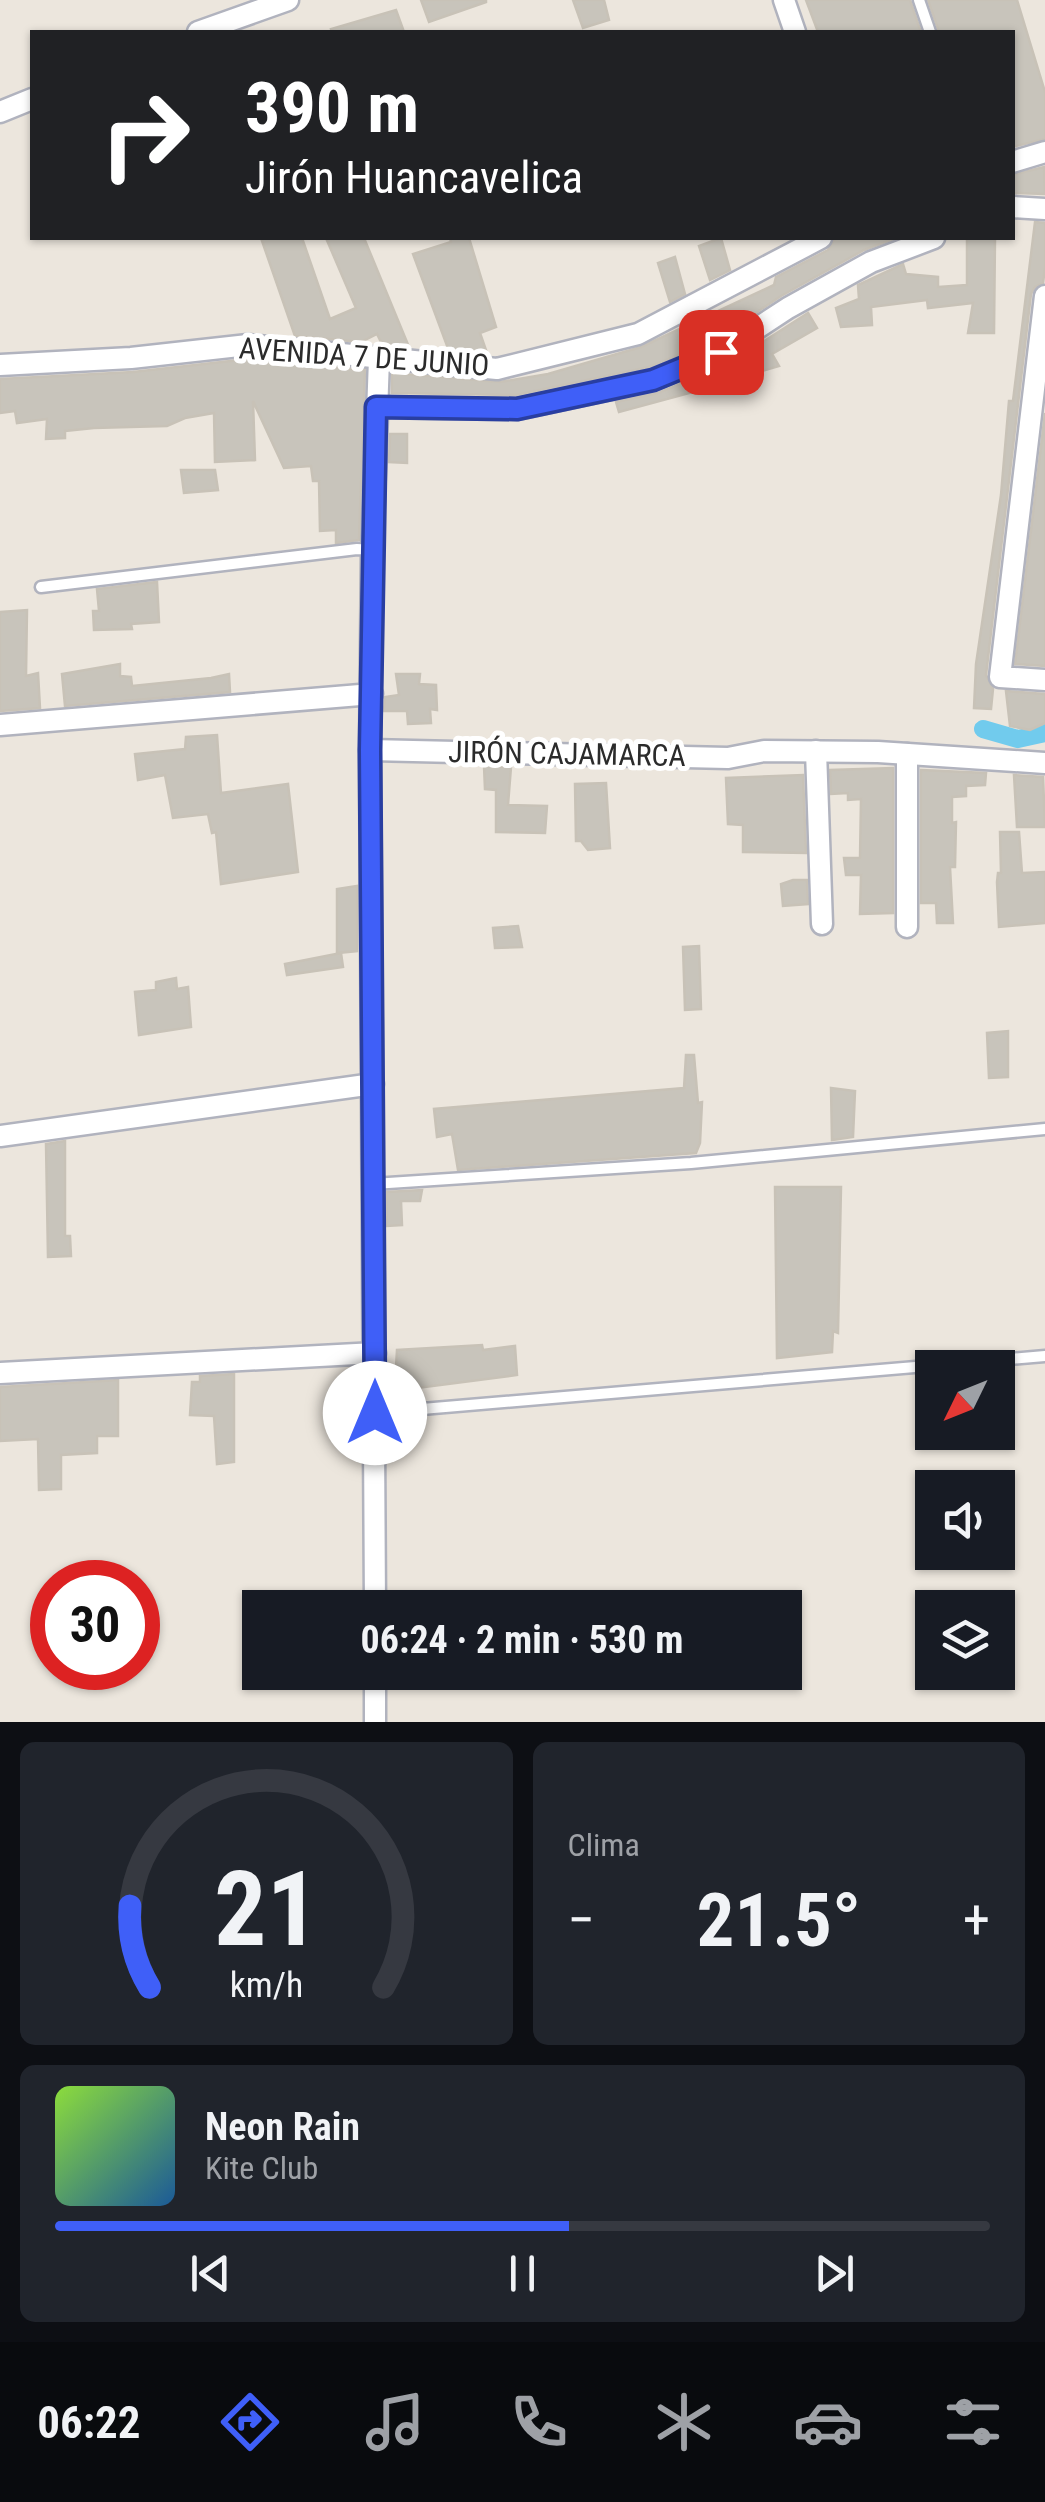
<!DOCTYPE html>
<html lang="es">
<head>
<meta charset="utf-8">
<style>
  body { margin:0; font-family:"Roboto Condensed",sans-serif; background:#20242c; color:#f1f3f6; height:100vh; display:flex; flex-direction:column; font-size:38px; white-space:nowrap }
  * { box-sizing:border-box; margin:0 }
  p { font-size:32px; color:#9ea1a6 }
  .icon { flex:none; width:55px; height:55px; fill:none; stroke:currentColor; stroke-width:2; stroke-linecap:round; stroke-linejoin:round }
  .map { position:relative; height:1722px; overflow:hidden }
  .panel { display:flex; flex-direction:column; gap:20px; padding:20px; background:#0d0f14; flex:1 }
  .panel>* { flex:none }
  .guide { position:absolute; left:30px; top:30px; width:985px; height:210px; border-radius:0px; box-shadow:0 2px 8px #0004; background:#202124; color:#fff; overflow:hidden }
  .needle { width:65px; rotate:227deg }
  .fabs { position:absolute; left:915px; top:1350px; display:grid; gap:20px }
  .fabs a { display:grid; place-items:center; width:100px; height:100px; border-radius:0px; background:#171b24; box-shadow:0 2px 8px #0004; font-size:50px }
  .speed { position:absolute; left:30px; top:1560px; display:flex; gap:20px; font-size:50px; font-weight:700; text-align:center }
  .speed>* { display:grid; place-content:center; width:130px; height:130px; border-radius:50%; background:#171b24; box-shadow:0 2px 8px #0004; line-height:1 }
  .speed .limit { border:15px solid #d22; background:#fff; color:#111 }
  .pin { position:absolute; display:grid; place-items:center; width:85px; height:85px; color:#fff; margin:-42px; border-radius:20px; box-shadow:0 5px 15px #0006 }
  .me { position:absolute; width:110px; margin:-55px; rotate:0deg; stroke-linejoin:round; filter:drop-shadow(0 0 8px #0008) }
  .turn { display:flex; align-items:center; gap:35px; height:210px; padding:0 50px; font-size:45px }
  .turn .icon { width:130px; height:130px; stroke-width:2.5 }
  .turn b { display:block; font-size:70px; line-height:85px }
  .big { font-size:75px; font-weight:700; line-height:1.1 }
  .panel .tile { flex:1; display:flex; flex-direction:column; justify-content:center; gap:15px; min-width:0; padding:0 35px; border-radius:15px; background:#20242c }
  .panel .dial { align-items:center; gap:0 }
  .dial svg { height:260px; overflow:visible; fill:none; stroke:#363941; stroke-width:7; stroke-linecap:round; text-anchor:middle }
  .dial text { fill:#f1f3f6; stroke:none }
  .song { display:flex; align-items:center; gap:30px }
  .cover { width:120px; height:120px; border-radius:15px; background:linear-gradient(135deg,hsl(90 70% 55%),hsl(210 70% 35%)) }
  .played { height:10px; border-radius:5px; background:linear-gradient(90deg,#3f5ff8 55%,#363941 55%) }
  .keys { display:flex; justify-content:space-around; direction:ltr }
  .heat { display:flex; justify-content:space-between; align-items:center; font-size:55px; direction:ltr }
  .panel .tiles { flex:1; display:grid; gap:20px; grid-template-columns:1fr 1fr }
  .tile:last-child { grid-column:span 2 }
  .trip { position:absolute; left:242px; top:1590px; width:560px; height:100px; border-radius:0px; background:#171b24; box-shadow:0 2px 8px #0004; font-weight:700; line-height:100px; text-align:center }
  .dock { display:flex; height:160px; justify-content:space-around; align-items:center; background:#090b0e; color:#9ea1a6 }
  .dock .icon { width:70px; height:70px }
  .dock .selected { color:#3f5ff8 }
  .dock b { font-size:45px; color:#f1f3f6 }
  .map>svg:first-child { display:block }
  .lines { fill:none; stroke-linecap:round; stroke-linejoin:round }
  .canal { stroke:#71cbed; stroke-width:18 }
  .building { fill:#c8c4bb; stroke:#c8c2b7; stroke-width:2.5 }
  .service-casing { stroke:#b1b3be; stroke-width:15 }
  .minor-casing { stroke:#b1b3be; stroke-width:25 }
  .service { stroke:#fff; stroke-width:10 }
  .minor { stroke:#fff; stroke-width:20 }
  .route-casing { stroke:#293ea1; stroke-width:25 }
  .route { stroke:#3f5ff8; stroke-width:18 }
  .labels { text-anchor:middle; stroke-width:10; stroke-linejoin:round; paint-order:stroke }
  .street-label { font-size:30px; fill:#2b2b2b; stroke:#fff }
</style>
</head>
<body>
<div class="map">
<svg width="1045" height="1722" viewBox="0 0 1045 1722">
  <rect width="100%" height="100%" fill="#ece6dd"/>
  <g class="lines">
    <!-- canal -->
    <path class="canal" d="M983,729L1018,739L1045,733"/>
  </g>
  <!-- building -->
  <g class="building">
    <path d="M421,0H486V2L429,22Z"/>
    <path d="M573,0H604L609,20L583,28Z"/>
    <path d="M806,0H910L921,32H818Z"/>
    <path d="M928,0H1017L1045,92V139L1012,147V32H939Z"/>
    <path d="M396,10L404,32H332L331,29Z"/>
    <path d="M1044,167L1045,194L1012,193V175Z"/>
    <path d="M1035,222L1045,223V268L1043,283L1035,287L1031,294L986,675L993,689L991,709L974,708L976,664L1001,495L1009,401H1013Z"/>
    <path d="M261,238H302L330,319L356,308L326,238H364L409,347L382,344L377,334L361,342L295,336Z"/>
    <path d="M450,238H469L496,327L480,333L486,350L473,353L449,351L413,254L451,242Z"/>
    <path d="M721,238L730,270L710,280L699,246Z"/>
    <path d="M835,238H896L864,250L781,296L715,340L649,367L516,395L392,393V373L500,382L548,374L641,347L774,285L776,277L828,250Z"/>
    <path d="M967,238H995L994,333H968L973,303L928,308L927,300L871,307L872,325L841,327L836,308L859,299L858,285L903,264L906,274L938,277V287L967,285Z"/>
    <path d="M675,257L685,294L670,302L658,263Z"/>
    <path d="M808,313L817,328L772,354L779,366L728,381L720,370L696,388L697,391L619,412L616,402L658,393L727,365Z"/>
    <path d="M248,359L365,370L359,540L336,543V530L320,531L319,481H313L311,466L284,468L253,401L255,460L215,462L214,413L185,418L167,426L94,428L65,431V438L46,439L47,419L17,423L15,411L0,413V379L133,372Z"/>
    <path d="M1045,413V666L1015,664Z"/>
    <path d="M390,434H407V463L389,462Z"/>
    <path d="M181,470H215L218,490L184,493Z"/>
    <path d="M157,582L159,622L131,624L132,629L94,630L93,611H99L97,589Z"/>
    <path d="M27,610L26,676L38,673L40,708L0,711V612Z"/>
    <path d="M120,664V676L131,677L132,686L211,678L229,674L230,692L65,706L62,674Z"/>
    <path d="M396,674H420L419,684L436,685L437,710L430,709L431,723L408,724L407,711H384L385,697L399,695Z"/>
    <path d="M1006,691L1045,694V723L1030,730L1010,726Z"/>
    <path d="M217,735L221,793L288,784L298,872L221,884L216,832L212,833L208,814L173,818L165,775L138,780L135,754L185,749L186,737Z"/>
    <path d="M484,766L511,767L508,805L547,806L545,833L496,832V790L485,789Z"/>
    <path d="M893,768V913L860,914L861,875H846L844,858H860L861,799L848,800V793L831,794L830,770Z"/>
    <path d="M921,770L986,773L985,785L966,786V796L952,797V823L956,822L955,867H950L953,923H937L936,903H921Z"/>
    <path d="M803,775L806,853L743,852V825L728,824L726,778Z"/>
    <path d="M1014,775L1043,777L1045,827H1017Z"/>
    <path d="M606,783L610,848L588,850L581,841H576L575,784Z"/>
    <path d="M1000,832H1019L1022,873L1045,872V923L999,927L997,882L998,873H1001Z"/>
    <path d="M793,880H807L808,904L783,906L781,884Z"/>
    <path d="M357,886V951L337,953V889Z"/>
    <path d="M518,926L522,947L495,948L493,928Z"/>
    <path d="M699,946L701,1009L685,1010L683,947Z"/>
    <path d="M341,953L343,967L287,975L285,964Z"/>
    <path d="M176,978L177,989L188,987L191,1027L139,1035L135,992L156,990V982Z"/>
    <path d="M1008,1031V1077L989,1078L987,1033Z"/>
    <path d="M686,1055H694L698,1103L702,1102L700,1143L696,1153L458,1170L452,1134L437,1137L434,1109L684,1088Z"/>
    <path d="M831,1088L855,1091L853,1137L832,1140Z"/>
    <path d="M65,1141V1236H70L71,1256L48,1257L46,1144Z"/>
    <path d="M775,1187H841L838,1333L833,1331L832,1352L777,1358Z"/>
    <path d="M422,1190L420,1201H401L402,1225L387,1226L386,1192Z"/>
    <path d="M482,1345L483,1350L515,1346L517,1375L402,1390L395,1385L397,1350Z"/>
    <path d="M234,1374V1462L217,1464L214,1416L190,1415L192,1382H200V1376Z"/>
    <path d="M118,1380V1436H97V1453L61,1455V1489L39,1490L38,1439L0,1441V1387Z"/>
  </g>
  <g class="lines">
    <!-- service casing -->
    <g class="service-casing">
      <g id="service">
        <path d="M919,0L930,32"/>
        <path d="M41,587L357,549L372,550"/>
        <path d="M373,1184L691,1163L1045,1129"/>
        <path d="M375,1413L1045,1356"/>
      </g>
    </g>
    <!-- minor casing -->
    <g class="minor-casing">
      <g id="minor">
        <path d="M784,0L795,32"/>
        <path d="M198,32L288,0"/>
        <path d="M0,112L32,99"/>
        <path d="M1012,162L1045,152"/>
        <path d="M1012,207L1045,209"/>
        <path d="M1045,296L1000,677L1045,680"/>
        <path d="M0,365L131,358L248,345L497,369L638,334L821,238"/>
        <path d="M376,407L517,409L653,380L721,352L788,308L871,262L934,238"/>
        <path d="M0,725L372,694"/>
        <path d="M370,750L728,758L764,751L878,752L1045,763"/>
        <path d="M816,751L822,924"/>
        <path d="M907,754V927"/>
        <path d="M0,1136L373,1084"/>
        <path d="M0,1373L375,1353"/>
        <path d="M375,1608L370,750L372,550L379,359"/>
        <path d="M375,1722V1672"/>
      </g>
    </g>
    <!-- service -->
    <use href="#service" class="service"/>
    <!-- minor -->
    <use href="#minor" class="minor"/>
  </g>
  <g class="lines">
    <!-- route casing -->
    <g class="route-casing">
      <path id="route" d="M375,1413L370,750L376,407L517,409L653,380L721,352"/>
    </g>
    <!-- route -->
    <use href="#route" class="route"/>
  </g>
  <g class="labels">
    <!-- street labels -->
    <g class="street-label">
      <text transform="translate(364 357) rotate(4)" y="10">AVENIDA 7 DE JUNIO</text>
      <text transform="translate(567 754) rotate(1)" y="10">JIRÓN CAJAMARCA</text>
    </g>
  </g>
</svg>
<div class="fabs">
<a><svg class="needle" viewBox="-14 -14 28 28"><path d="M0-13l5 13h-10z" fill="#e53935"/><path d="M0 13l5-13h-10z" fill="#9ea1a6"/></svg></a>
<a><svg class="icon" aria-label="sound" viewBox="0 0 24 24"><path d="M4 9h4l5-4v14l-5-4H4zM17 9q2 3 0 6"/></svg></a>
<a><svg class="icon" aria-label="layers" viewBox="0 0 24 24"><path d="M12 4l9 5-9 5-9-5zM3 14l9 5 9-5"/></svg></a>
</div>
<div class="speed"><div class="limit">30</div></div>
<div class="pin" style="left:721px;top:352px;background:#d93025"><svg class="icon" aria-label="arrive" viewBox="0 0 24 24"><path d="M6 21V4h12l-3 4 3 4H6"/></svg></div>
<svg class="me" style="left:375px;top:1413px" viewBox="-20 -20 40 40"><circle r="19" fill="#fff"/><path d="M0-13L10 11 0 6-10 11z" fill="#3f5ff8"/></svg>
<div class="trip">06:24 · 2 min · 530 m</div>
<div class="guide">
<div class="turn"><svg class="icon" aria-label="right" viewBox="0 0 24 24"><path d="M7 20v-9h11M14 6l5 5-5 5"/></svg><div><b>390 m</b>Jirón Huancavelica</div></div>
</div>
</div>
<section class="panel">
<div class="tiles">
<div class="tile dial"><svg viewBox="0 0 100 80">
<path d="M14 69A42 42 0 1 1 86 69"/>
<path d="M14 69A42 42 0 0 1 8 44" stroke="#3f5ff8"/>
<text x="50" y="56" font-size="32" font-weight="700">21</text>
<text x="50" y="72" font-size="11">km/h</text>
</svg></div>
<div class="tile"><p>Clima</p>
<div class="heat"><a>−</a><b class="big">21.5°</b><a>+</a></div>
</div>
<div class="tile">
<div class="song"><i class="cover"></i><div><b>Neon Rain</b><p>Kite Club</p></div></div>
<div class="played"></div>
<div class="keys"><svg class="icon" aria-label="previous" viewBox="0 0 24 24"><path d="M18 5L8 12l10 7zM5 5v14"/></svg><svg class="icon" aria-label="pause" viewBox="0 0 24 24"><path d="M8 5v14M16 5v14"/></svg><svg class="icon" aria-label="next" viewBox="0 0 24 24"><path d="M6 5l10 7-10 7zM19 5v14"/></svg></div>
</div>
</div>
</section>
<nav class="dock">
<b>06:22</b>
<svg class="icon selected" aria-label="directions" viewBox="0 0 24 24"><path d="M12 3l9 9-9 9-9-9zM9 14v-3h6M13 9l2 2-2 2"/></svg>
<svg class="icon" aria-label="music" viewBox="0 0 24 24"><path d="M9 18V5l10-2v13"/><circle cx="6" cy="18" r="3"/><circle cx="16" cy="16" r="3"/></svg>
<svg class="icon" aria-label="phone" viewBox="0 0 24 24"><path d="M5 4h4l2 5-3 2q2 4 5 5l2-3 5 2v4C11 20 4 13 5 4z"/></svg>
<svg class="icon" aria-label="climate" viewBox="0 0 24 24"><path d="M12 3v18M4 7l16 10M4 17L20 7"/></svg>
<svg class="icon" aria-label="car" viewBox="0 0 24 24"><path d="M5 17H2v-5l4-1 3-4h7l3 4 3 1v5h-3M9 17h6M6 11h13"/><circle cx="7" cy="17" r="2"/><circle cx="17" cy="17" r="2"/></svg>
<svg class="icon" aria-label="filters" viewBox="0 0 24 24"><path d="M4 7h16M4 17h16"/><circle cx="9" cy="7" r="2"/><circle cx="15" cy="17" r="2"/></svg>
</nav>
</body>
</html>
